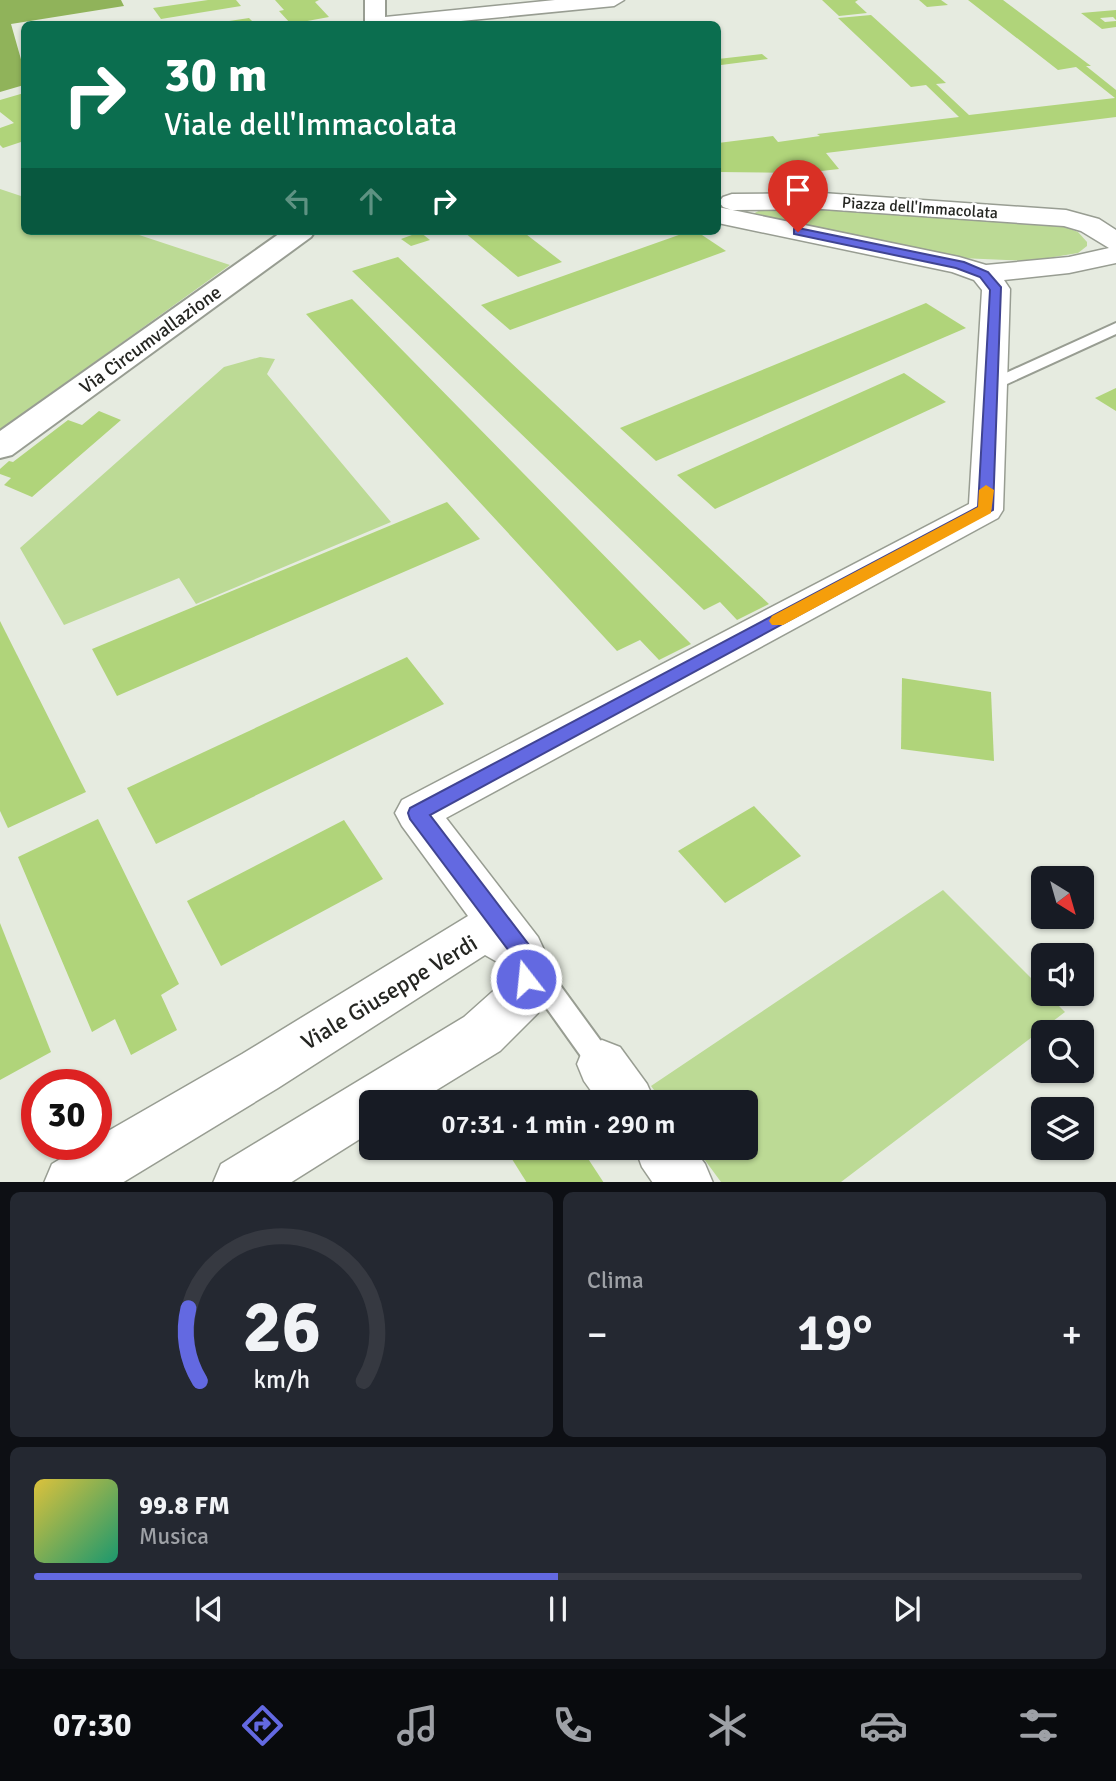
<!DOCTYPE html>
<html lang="it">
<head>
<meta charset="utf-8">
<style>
  body { margin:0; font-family:Signika,sans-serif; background:#242831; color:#f1f3f6; height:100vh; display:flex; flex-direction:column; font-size:26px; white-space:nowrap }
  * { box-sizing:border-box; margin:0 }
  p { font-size:23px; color:#9ea1a6 }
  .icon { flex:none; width:38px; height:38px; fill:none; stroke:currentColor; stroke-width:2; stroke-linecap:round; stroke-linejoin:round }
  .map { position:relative; height:1182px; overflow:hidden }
  .sheet { display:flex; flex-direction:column; gap:10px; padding:10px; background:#0d0f14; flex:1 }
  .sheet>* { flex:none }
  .guide { position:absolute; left:21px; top:21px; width:700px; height:214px; border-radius:10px; box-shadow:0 2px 5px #0004; background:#0b6e4f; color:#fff; overflow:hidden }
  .needle { width:46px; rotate:143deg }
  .buttons { position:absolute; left:1031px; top:866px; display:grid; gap:14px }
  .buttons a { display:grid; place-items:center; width:63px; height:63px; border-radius:10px; background:#171b24; box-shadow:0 2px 5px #0004; font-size:35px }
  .speed { position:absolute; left:21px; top:1069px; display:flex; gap:14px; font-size:35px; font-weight:700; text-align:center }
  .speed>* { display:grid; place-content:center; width:91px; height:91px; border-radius:50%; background:#171b24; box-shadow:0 2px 5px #0004; line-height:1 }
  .speed .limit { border:10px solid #d22; background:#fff; color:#111 }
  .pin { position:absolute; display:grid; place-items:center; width:60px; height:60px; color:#fff; margin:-72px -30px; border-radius:50% 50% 50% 0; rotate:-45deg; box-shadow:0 0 7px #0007 }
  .pin .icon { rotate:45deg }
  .me { position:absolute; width:77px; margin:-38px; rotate:344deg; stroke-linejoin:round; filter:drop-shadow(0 0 5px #0008) }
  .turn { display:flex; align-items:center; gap:24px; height:147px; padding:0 28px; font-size:32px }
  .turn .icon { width:91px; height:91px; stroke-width:2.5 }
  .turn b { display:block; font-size:49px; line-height:60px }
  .lanes { display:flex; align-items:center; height:66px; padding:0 28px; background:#0003; justify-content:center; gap:35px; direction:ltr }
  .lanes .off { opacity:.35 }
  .big { font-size:52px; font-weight:600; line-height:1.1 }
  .sheet .card { flex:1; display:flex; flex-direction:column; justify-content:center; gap:10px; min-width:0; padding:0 24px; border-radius:10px; background:#242831 }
  .sheet .dial { align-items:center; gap:0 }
  .dial svg { height:182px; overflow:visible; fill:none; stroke:#363941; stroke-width:7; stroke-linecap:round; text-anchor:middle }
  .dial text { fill:#f1f3f6; stroke:none }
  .song { display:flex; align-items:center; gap:21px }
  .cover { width:84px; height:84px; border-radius:10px; background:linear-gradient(135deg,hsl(50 70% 55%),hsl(160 70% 35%)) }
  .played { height:7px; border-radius:4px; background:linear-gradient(90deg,#6369e1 50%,#363941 50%) }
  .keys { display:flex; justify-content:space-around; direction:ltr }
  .heat { display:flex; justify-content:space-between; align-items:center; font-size:38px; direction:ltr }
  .sheet .tiles { flex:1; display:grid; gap:10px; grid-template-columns:1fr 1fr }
  .card:last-child { grid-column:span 2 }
  .trip { position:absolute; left:359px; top:1090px; width:399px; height:70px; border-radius:10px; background:#171b24; box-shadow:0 2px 5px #0004; font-weight:600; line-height:70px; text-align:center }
  .tabs { display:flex; height:112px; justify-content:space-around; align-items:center; background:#090b0e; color:#9ea1a6 }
  .tabs .icon { width:49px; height:49px }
  .tabs .current { color:#6369e1 }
  .tabs b { font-size:32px; color:#f1f3f6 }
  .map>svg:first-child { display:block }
  .green { fill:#bcda95 }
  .forest { fill:#90b35a }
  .building { fill:#b0d47a }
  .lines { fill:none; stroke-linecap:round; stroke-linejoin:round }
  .service-casing { stroke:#989d92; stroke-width:4 }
  .minor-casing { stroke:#989d92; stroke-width:3 }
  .tertiary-casing { stroke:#989d92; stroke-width:4 }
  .service { fill:#fff; fill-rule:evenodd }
  .minor { fill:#fff; fill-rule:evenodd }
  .tertiary { fill:#fff; fill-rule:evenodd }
  .route { fill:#6369e1; stroke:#404492; stroke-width:2 }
  .slow { fill:#f59e0b }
  .labels { text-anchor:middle; stroke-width:5; stroke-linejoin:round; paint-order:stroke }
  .far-street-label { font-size:16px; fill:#252622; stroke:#fff }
  .street-label { font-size:19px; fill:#252622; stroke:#fff }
  .near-street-label { font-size:23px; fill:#252622; stroke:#fff }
</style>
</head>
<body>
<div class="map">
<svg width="1116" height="1183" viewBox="0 0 1116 1183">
  <rect width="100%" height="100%" fill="#e6ebe0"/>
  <!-- green -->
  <g class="green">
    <path d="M0,189L24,197V231H127L230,265L0,430Z"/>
    <path d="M778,207L1060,225L1078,232L1087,242V246L1078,253L1030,261L960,258L751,215L764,208Z"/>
    <path d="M260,357L275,359L267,374L391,522L196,604L179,578L64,625L20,548L224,367Z"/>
    <path d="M943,890L1043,990V994H1047L1065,1012L841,1182H721L696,1148H746V1102H663L651,1086Z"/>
  </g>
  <!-- forest -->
  <path class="forest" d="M0,0H121L124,6L11,24L24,70V85L0,92Z"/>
  <!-- building -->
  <g class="building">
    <path d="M208,0H236L241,6L161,19L153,8Z"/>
    <path d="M275,0H319L315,2L329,17L291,24L279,11L284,10Z"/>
    <path d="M822,0H858L855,2L867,13L839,16Z"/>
    <path d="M919,0H941L948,5L927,7Z"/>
    <path d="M968,0H1003L1091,66H1086L1116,90V117L826,153L839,169L804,173L718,172V143L773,136L778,142L820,136L817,134L959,117L926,85L911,87L838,18L871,15L946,83L936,84L969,115L1115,98L1076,67L1058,70Z"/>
    <path d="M1116,10V20L1113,17L1100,18L1105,22L1116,21V27L1102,29L1081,13Z"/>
    <path d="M249,18L255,24H216V23Z"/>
    <path d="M762,54L768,59L721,65L718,63V59Z"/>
    <path d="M24,93V141L3,148L0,145V128L14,123L0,112V100Z"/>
    <path d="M468,231H522L562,262L518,277L464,232Z"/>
    <path d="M690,231H696L726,251L510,330L481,305Z"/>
    <path d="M420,232L430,240L411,246L401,239Z"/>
    <path d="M398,257L769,604L737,620L720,602L704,610L352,271Z"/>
    <path d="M352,299L691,644L659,660L640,640L617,651L306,314Z"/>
    <path d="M926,303L966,328L656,461L620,428Z"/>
    <path d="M904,373L946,402L715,509L677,475Z"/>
    <path d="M1116,388V411L1095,398Z"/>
    <path d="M99,411L121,420L32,497L4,485L11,478L0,474V469L9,461L13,462L68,420L82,425Z"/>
    <path d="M447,502L480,539L117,696L92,649Z"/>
    <path d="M0,621L86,792L8,828L0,811Z"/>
    <path d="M407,657L444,704L156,844L127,788Z"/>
    <path d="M902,678L991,692L994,761L901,749Z"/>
    <path d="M754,806L801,856L725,903L678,851Z"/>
    <path d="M98,819L179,984L161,995L177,1030L131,1055L115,1019L92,1032L18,857Z"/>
    <path d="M344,820L383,879L221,966L187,901Z"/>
    <path d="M0,923L51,1052L0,1080Z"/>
    <path d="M524,1094L548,1102H511Z"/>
    <path d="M505,1148H581L604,1183H527Z"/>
  </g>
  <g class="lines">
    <!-- service casing -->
    <g class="service-casing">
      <g id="service">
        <path d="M1116,323V334L996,389L990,391L982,386L984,383Z"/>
        <path d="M532,956L541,959L611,1055L615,1064L611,1073L602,1077L593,1073L523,975L520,967L523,959Z"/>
      </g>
    </g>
    <!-- minor casing -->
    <g class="minor-casing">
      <g id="minor">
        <path d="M555,0H624L614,6L430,24H365L368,20L375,18Z"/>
        <path d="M822,193L1066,210L1099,219L1116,230V263L1069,273L1004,280L1010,289L1003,510L998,518L446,818L538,937L545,952L550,979L538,1013L500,1051L417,1102H371V1132L290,1183H213L221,1164L464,1017L501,984L499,963L485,955L278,1088L122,1183H44L52,1164L85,1144H96V1138L242,1054L468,916L402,826L395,813L402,800L969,504L982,290L974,280L952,272L718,223V207L959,257L986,265L1069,257L1109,248L1081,231L1064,226L822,209L732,210L723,207L719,202L723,197L732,194Z"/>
        <path d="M602,1040L620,1047L647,1084L655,1102H599L584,1081L577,1064L584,1047Z"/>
        <path d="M635,1148H693L705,1164L713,1183H653L642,1167Z"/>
      </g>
    </g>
    <!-- tertiary casing -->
    <g class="tertiary-casing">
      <g id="tertiary">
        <rect x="365" y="0" width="20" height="24"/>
        <path d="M283,231H315L311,237L12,455L0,458V431Z"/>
      </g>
    </g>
    <!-- service -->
    <use href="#service" class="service"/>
    <!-- minor -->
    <use href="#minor" class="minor"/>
    <!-- tertiary -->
    <use href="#tertiary" class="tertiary"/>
  </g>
  <!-- route -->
  <path class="route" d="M798,228L964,262L988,272L1001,287L993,510L430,815L529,945L537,979L534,986L526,989L519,986L512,955L410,819L408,813L410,808L978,507L990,290L980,277L956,268L794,234V229Z"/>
  <!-- slow -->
  <path class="slow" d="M986,485L994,490L991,513L783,625H772L769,621L772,616L978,507L979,490Z"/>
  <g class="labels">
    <!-- far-street labels -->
    <g class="far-street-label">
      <text transform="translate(920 207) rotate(4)" y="6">Piazza dell'Immacolata</text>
    </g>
    <!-- street labels -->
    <g class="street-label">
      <text transform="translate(150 339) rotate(-36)" y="7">Via Circumvallazione</text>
    </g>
    <!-- near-street labels -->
    <g class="near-street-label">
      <text transform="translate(389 992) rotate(-31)" y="8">Viale Giuseppe Verdi</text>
    </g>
  </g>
</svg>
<div class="buttons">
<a><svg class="needle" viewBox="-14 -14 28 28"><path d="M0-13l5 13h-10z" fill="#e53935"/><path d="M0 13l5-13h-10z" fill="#9ea1a6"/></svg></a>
<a><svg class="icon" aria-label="sound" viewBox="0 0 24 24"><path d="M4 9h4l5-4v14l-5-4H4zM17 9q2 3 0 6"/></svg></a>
<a><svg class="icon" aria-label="search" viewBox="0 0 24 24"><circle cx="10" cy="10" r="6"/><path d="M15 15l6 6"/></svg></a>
<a><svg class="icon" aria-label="layers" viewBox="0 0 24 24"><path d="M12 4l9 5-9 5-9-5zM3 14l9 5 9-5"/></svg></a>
</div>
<div class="speed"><div class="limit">30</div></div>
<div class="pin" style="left:798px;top:232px;background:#d93025"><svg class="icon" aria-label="arrive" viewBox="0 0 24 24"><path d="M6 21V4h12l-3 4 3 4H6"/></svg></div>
<svg class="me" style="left:526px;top:979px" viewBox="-20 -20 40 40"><circle r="17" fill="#6369e1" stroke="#fff" stroke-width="3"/><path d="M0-11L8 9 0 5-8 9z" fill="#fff"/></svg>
<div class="trip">07:31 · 1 min · 290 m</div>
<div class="guide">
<div class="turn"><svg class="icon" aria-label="right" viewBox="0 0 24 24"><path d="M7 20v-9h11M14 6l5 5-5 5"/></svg><div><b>30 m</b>Viale dell'Immacolata</div></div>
<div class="lanes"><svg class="icon off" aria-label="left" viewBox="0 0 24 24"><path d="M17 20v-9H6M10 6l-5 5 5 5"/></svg><svg class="icon off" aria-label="ahead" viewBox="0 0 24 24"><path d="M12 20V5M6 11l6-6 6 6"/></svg><svg class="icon" aria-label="right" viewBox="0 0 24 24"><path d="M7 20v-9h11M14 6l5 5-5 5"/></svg></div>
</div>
</div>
<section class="sheet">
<div class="tiles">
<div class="card dial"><svg viewBox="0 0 100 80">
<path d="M14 69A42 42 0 1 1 86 69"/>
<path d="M14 69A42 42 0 0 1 9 37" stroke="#6369e1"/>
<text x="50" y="56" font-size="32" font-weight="700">26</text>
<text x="50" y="72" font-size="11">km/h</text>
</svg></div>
<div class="card"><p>Clima</p>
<div class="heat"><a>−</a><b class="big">19°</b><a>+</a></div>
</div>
<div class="card">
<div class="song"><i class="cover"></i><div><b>99.8 FM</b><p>Musica</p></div></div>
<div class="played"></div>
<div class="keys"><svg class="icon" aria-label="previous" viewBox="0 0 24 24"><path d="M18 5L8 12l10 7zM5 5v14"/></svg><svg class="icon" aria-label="pause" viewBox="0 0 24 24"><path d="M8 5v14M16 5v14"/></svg><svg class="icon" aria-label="next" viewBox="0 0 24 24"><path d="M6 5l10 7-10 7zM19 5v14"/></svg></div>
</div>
</div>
</section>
<nav class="tabs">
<b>07:30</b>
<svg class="icon current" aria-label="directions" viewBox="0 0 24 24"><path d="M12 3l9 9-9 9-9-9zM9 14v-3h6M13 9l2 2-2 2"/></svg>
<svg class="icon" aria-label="music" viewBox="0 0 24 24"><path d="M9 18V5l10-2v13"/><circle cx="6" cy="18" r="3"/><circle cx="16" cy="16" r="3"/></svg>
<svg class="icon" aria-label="phone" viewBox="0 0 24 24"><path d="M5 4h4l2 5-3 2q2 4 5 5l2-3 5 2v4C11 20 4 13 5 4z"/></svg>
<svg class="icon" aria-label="climate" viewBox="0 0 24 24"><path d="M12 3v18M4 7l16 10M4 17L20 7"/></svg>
<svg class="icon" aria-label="car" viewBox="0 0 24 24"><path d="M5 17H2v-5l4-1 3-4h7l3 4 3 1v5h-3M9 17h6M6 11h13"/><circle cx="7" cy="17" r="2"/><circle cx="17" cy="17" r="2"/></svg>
<svg class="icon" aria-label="filters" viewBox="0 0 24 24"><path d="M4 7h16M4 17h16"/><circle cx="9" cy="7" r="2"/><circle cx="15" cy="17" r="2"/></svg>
</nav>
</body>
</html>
